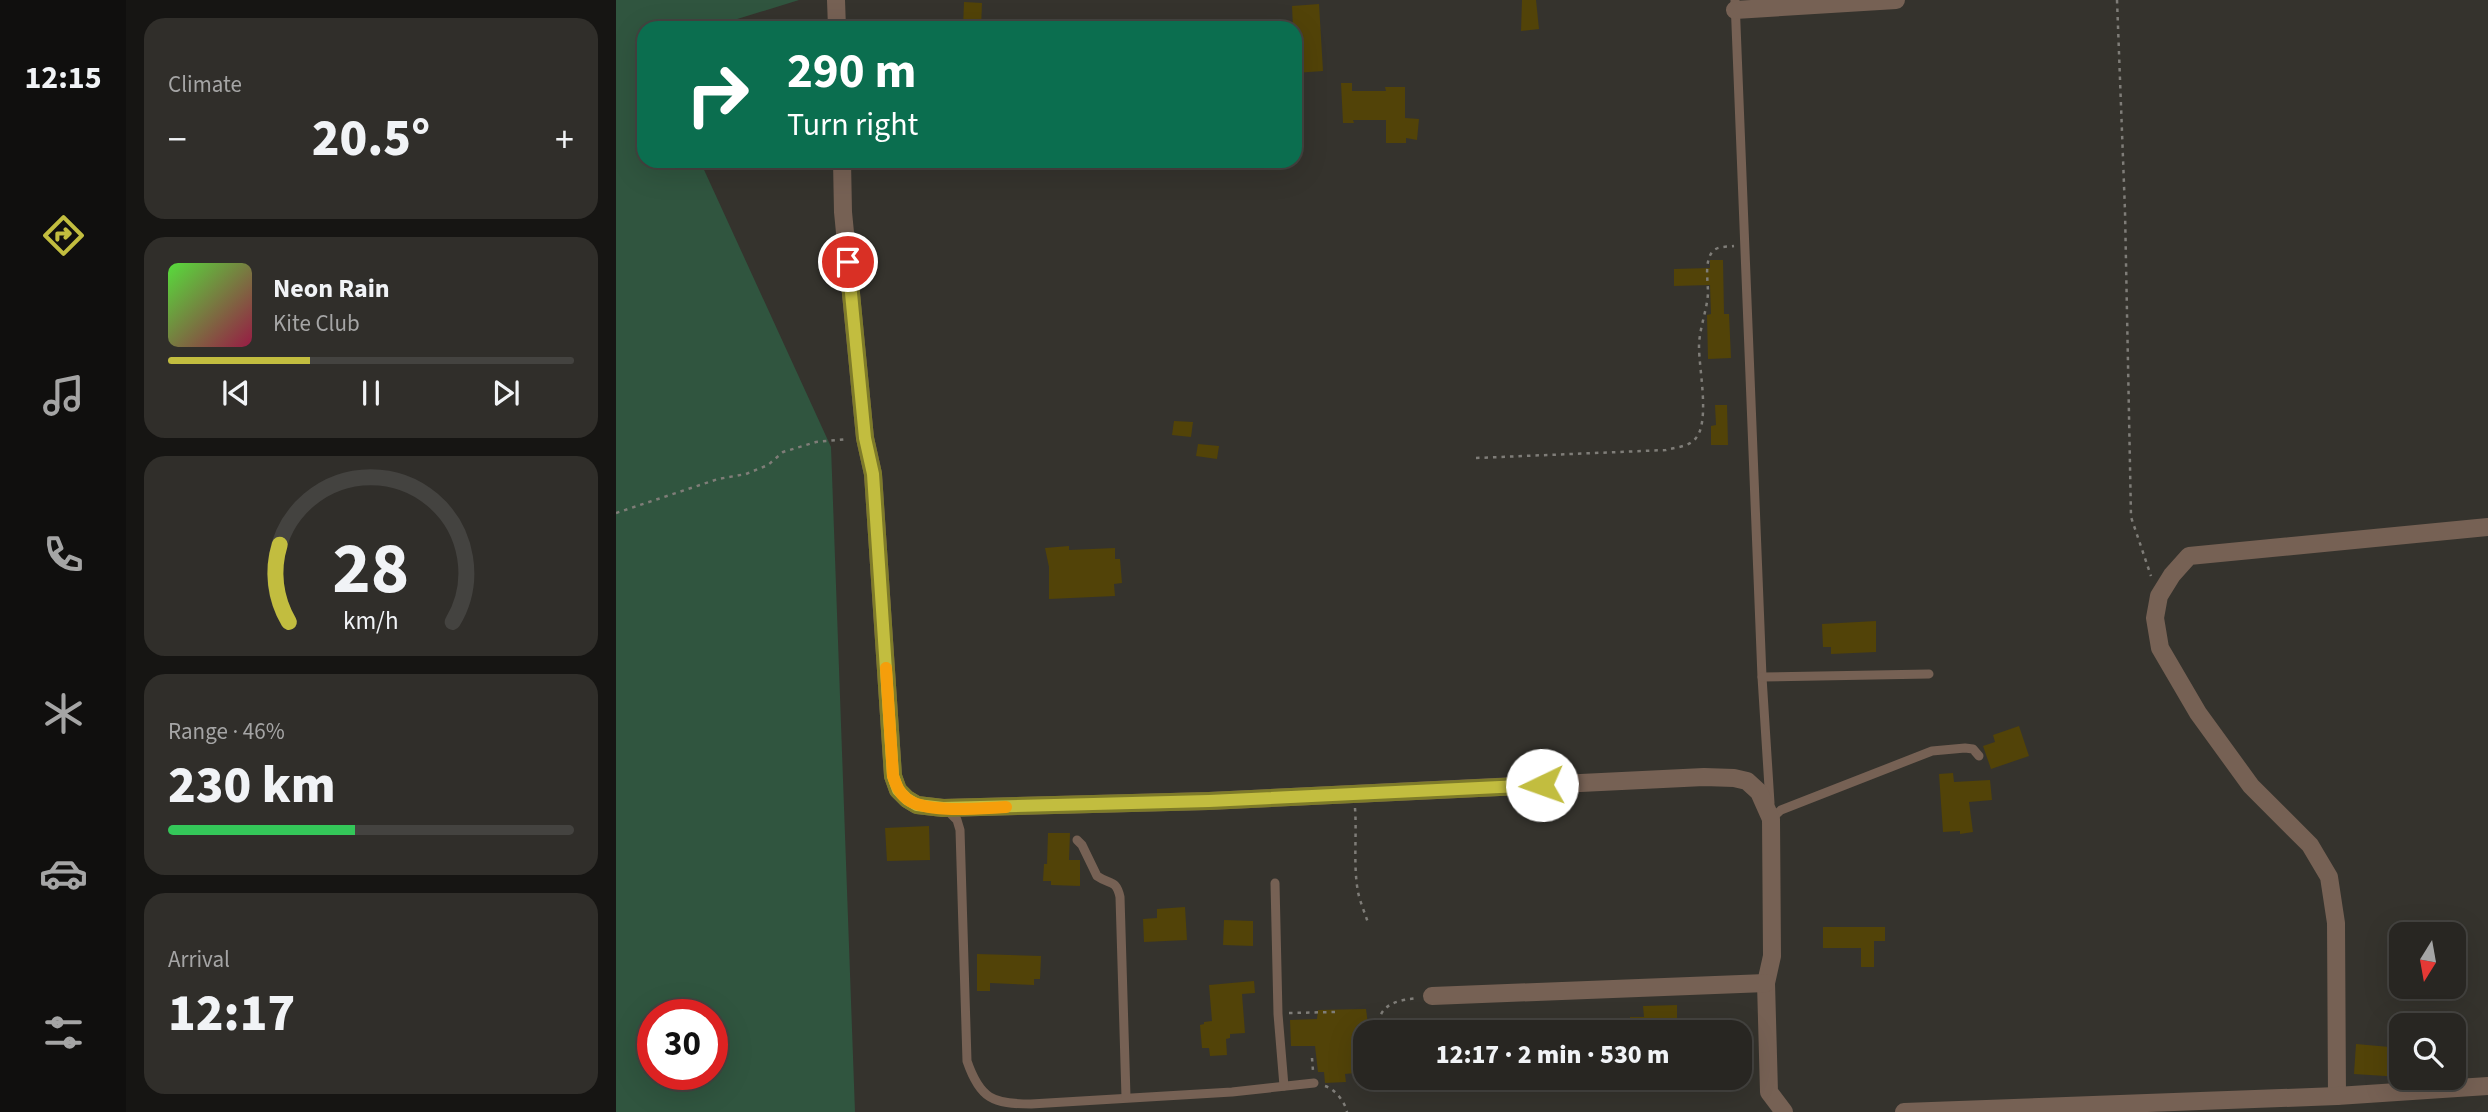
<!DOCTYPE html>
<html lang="en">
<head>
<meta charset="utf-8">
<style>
  body { margin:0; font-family:"Source Sans 3",sans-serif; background:#302e2a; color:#f1f3f6; height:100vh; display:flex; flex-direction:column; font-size:26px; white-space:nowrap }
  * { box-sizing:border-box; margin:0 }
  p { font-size:23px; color:#a5a5a5 }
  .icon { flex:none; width:38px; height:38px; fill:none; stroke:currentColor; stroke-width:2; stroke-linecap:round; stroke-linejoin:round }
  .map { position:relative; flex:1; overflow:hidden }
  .side { display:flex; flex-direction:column; gap:18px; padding:18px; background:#161513; width:490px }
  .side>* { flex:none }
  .guide { position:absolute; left:21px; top:21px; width:665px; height:147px; border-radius:21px; box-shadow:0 7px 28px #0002,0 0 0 2px #444340; background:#0b6e4f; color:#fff; overflow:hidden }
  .needle { width:46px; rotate:191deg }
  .buttons { position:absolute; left:1773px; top:922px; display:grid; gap:14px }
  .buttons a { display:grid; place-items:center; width:77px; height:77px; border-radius:14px; background:#282622; box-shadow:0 7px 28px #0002,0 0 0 2px #444340; font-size:35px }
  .speed { position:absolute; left:21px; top:999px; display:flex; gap:14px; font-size:35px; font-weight:700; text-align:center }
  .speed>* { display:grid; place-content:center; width:91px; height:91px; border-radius:50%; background:#282622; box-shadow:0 7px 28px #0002,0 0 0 2px #444340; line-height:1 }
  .speed .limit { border:10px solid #d22; background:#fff; color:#111 }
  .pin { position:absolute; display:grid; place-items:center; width:60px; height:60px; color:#fff; margin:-30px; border:4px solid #fff; border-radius:50%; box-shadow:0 2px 7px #0007 }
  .me { position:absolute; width:77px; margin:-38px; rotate:267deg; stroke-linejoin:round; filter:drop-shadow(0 0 5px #0008) }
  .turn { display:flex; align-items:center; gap:24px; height:147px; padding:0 35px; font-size:32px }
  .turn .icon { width:91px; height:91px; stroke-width:2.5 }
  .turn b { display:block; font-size:49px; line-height:60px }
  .big { font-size:52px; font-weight:800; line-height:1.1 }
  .side .tile { flex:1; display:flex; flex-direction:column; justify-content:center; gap:10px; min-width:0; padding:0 24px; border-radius:21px; background:#302e2a }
  .side .dial { align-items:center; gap:0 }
  .dial svg { height:182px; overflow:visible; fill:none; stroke:#444340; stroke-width:7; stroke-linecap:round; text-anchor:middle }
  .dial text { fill:#f1f3f6; stroke:none }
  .song { display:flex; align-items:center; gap:21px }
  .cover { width:84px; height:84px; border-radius:10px; background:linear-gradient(135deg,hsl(110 70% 55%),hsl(340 70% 35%)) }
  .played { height:7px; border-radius:4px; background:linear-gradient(90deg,#c2bd3f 35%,#444340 35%) }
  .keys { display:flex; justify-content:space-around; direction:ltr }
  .heat { display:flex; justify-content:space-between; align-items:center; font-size:38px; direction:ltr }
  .charge { height:10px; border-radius:5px; background:linear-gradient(90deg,#34c759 46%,#444340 0) }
  .trip { position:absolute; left:737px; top:1020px; width:399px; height:70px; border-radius:21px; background:#282622; box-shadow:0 7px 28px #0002,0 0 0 2px #444340; font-weight:800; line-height:70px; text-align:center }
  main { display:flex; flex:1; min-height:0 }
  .tab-bar { display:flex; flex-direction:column; width:126px; justify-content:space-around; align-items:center; background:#100f0e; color:#a5a5a5 }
  .tab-bar .icon { width:49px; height:49px }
  .tab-bar .current { color:#c2bd3f }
  .tab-bar b { font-size:32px; color:#f1f3f6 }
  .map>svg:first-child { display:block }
  .green { fill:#30553f; fill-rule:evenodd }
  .building { fill:#524308 }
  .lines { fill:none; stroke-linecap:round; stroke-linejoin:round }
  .path { stroke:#7f7d78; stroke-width:2.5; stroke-dasharray:3.5 5; stroke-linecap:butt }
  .service { stroke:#766154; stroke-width:9 }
  .minor { stroke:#766154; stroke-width:18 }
  .route-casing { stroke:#7e7b29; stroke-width:18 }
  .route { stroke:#c2bd3f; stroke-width:12 }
  .slow { stroke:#f59e0b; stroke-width:12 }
</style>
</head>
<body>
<main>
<nav class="tab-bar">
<b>12:15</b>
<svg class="icon current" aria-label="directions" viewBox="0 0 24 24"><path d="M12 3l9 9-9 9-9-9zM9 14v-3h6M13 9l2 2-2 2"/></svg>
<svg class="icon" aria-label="music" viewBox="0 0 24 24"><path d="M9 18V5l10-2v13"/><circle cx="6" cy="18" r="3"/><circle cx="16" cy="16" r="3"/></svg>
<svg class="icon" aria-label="phone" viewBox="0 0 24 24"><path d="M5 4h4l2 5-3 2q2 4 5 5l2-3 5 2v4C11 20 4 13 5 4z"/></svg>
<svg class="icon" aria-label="climate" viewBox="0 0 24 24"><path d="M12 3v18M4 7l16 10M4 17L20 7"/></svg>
<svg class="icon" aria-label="car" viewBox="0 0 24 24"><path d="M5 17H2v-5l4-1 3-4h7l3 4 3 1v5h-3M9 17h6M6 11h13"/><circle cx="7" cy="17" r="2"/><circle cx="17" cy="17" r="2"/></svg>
<svg class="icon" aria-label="filters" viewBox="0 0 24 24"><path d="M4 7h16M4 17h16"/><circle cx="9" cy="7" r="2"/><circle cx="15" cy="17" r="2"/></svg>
</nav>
<section class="side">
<div class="tile"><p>Climate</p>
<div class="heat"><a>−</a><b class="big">20.5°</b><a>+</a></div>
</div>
<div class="tile">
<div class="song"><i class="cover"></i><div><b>Neon Rain</b><p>Kite Club</p></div></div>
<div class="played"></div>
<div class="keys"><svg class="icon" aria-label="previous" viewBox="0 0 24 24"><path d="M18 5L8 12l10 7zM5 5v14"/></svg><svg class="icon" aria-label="pause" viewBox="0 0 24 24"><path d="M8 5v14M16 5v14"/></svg><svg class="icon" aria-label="next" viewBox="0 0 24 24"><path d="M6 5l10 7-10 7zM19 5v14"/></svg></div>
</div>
<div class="tile dial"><svg viewBox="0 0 100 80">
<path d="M14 69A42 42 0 1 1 86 69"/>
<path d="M14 69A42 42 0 0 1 10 35" stroke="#c2bd3f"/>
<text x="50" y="56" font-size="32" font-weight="700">28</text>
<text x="50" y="72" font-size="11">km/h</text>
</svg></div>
<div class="tile"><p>Range · 46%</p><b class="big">230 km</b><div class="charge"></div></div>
<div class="tile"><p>Arrival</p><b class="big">12:17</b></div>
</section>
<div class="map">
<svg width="1872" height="1112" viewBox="0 0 1872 1112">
  <rect width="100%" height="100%" fill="#35332d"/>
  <!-- green -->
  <path class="green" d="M0,0H183L92,28H28V161H84L215,447L239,1112H0ZM37,1015H96V1074H37Z"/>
  <!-- building -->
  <g class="building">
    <path d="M906,0H920L923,29L905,31Z"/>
    <path d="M348,2L366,3L365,28H347Z"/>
    <path d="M703,4L707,71L679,73V28H677L676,6Z"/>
    <path d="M725,83H736V91H770L769,87H789V118L803,119L801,140L790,138V143H770V120H737L738,123H727Z"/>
    <path d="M1094,260H1107L1108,314H1113L1115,358L1092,359L1091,315L1095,314L1094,285L1058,286V269L1094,268Z"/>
    <path d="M1099,405H1111L1112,445H1095V426L1100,425Z"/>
    <path d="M558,421L577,422L575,437L556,435Z"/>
    <path d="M582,444L603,446L601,459L580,456Z"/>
    <path d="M453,546V550L499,548V559H504L506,583L498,584L499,596L433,599V567L429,548Z"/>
    <path d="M1260,621V652L1215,654V647H1207L1206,624Z"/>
    <path d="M1403,726L1413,756L1375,769L1367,746L1379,742L1377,735Z"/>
    <path d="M1337,773L1338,782L1374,780L1376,800L1353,802L1357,832L1344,834V831L1327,832L1323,774Z"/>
    <path d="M313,826L314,860L271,861L269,828Z"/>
    <path d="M432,833H454L453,860H464V886L435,885V881H427L428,864H431Z"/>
    <path d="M569,907L571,940L528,942L527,919L541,918V909Z"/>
    <path d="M608,920L637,921V946L607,945Z"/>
    <path d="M1207,927H1269V941H1258V967H1245V948H1207Z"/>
    <path d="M361,954L425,956L424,979H418V985L374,983V991H361Z"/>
    <path d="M638,981L639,993L626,994L629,1033L614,1034V1038L610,1039L611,1055L594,1056L593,1048H586L584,1025L588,1024V1022L596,1021L593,985Z"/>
    <path d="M1061,1005V1032H1014V1017H1028L1027,1006Z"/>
    <path d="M750,1009L753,1032H749V1072L729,1074L730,1082L709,1083L708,1072H702L699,1046H675L674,1020L701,1019L702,1010Z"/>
    <path d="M1740,1044L1785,1048V1077L1738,1074Z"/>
  </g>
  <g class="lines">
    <!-- path -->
    <g class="path">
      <path d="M1501,0L1509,211L1515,517L1535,576"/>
      <path d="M860,458L1050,450C1060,447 1073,447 1080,438C1094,421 1083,369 1083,347C1083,329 1091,311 1092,293C1092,280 1088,261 1097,251C1102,246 1111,247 1118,246"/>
      <path d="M0,513L102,479L130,474L152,465L167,452L200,442L232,439"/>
      <path d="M739,808C741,836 737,864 742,892C744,902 749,913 752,923"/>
      <path d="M673,1013L719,1012"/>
      <path d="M762,1022C767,1002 784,1000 802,998"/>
      <path d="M696,1058L697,1071"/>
      <path d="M709,1086C719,1089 729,1102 731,1112"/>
    </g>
    <!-- service -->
    <g class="service">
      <path d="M1119,0L1146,677L1154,803"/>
      <path d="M1146,677L1313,674"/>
      <path d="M331,810L341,820L344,830L351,1061C364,1099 377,1104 415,1104L616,1092L698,1083"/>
      <path d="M1155,819L1165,810L1316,751L1349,748L1357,749L1363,756"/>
      <path d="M461,840L466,845L481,876C494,885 500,879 504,897L510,1097"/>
      <path d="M659,883L662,1014L668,1086"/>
    </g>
    <!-- minor -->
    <g class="minor">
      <path d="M220,0L221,28"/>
      <path d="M1119,10L1280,0"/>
      <path d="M226,161L227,212L249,438L257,474L277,776L282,790L291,799L301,805L327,808L593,801L1088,777L1118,778L1131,781L1143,792L1155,819L1156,956L1150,983L1153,1092L1168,1112"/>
      <path d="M816,996L1150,983"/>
      <path d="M1721,1096L1720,923L1713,877L1694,845L1635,786L1582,713L1544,648L1539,618L1543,596L1556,575L1573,556L1872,527"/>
      <path d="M1288,1112L1721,1096L1872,1086"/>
    </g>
  </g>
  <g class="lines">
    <!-- route casing -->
    <g class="route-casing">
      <path id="route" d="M232,262L249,438L257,474L277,776L282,790L291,799L301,805L327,808L593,801L926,785"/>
    </g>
    <!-- route -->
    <use href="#route" class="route"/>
    <!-- slow -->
    <path class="slow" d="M270,668L277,776C280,785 283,793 291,799C310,814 366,808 390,807"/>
  </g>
</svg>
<div class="buttons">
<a><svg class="needle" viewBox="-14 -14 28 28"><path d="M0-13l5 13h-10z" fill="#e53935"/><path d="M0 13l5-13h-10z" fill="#a5a5a5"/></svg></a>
<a><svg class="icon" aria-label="search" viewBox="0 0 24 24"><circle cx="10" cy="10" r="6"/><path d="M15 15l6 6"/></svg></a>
</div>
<div class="speed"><div class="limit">30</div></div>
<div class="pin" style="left:232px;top:262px;background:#d93025"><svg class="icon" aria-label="arrive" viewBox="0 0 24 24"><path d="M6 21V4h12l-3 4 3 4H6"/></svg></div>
<svg class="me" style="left:926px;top:785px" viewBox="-20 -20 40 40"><circle r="19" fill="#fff"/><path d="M0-13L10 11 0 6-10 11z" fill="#c2bd3f"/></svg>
<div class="trip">12:17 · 2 min · 530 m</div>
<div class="guide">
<div class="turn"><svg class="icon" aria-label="right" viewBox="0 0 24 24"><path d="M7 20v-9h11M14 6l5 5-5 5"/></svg><div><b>290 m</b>Turn right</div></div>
</div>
</div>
</main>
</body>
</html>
